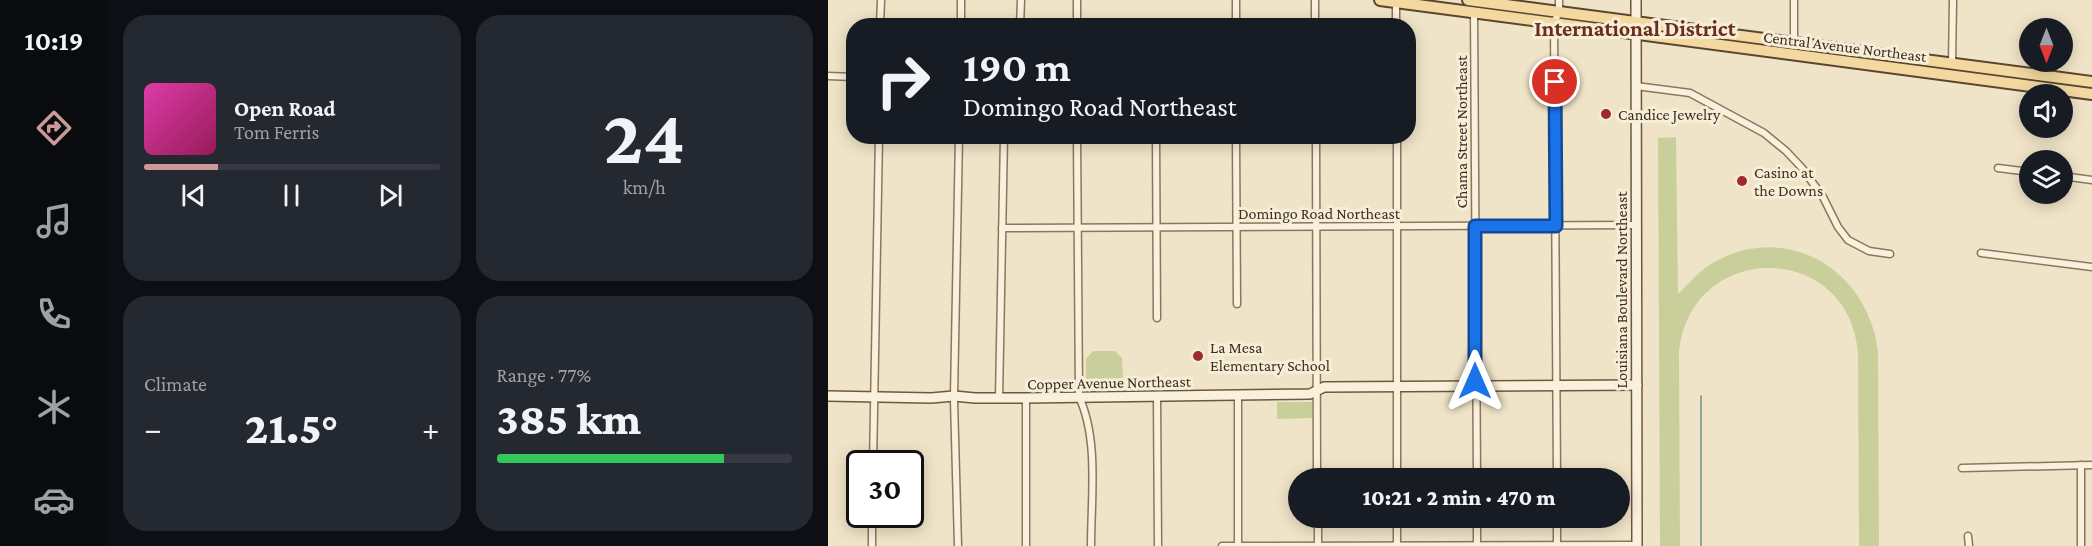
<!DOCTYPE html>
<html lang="en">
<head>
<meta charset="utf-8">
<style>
  body { margin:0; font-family:"Crimson Pro",serif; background:#242831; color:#f1f3f6; height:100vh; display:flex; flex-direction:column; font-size:22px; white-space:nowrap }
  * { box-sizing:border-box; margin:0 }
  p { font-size:20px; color:#9ea1a6 }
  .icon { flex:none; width:33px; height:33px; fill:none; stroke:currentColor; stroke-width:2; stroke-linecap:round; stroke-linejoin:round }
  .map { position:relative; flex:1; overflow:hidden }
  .drawer { display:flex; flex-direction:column; gap:15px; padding:15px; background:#0d0f14; width:720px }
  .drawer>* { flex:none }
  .top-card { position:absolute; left:18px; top:18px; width:570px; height:126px; border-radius:24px; box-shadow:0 3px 15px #0003; background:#171b24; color:#f1f3f6; overflow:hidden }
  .needle { width:39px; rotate:180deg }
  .fabs { position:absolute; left:1191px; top:18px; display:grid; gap:12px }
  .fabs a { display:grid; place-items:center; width:54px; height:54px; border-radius:50%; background:#171b24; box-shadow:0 3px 15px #0003; font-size:30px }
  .speed { position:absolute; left:18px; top:450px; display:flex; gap:12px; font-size:30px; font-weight:700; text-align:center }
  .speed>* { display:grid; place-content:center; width:78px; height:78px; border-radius:50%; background:#171b24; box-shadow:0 3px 15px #0003; line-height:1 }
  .speed .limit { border:3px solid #111; border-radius:9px; background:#fff; color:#111 }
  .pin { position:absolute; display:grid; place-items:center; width:51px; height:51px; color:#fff; margin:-26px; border:3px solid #fff; border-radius:50%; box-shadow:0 2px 6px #0007 }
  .me { position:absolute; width:66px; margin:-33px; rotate:0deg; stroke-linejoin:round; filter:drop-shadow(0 0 4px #0008) }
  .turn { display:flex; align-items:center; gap:21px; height:126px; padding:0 18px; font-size:27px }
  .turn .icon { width:78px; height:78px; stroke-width:2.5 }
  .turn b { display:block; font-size:42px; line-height:51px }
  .big { font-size:45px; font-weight:800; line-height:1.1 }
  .drawer .tile { flex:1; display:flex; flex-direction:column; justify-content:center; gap:9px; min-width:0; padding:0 21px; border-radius:24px; background:#242831 }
  .drawer .dial { align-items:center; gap:0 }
  .dial b { font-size:78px; line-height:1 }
  .song { display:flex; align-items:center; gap:18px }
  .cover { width:72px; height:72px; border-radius:9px; background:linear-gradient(135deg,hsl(320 70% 55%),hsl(330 70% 35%)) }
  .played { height:6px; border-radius:3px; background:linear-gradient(90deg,#cc999b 25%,#363941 25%) }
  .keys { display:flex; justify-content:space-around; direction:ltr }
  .heat { display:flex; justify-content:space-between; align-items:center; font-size:33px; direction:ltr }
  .charge { height:9px; border-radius:4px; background:linear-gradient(90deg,#34c759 77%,#363941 0) }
  .drawer .tiles { flex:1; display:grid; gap:15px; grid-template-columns:repeat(2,1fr) }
  .trip { position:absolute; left:460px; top:468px; width:342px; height:60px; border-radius:30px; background:#171b24; box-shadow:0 3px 15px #0003; font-weight:800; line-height:60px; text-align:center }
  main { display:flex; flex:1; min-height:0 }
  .menu { display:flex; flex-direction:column; width:108px; justify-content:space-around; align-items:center; background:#090b0e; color:#9ea1a6 }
  .menu .icon { width:42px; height:42px }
  .menu .on { color:#cc999b }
  .menu b { font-size:27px; color:#f1f3f6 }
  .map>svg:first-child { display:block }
  .green { fill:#c9cf9b }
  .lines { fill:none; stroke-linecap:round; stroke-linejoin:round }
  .stream { stroke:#6f938a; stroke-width:1.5 }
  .street-casing { stroke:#8d765c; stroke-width:9 }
  .secondary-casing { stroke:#6f573f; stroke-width:12 }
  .primary-casing { stroke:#5b4430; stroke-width:14 }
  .street { stroke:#faf1dc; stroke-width:6 }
  .secondary { stroke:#faf1dc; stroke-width:9 }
  .primary { stroke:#f3d9a0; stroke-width:10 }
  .route-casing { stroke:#114b97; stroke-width:15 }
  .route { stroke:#1a73e8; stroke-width:10 }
  .poi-dot { fill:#9e2a2b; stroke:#f7eed8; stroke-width:2 }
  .labels { text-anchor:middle; stroke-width:6; stroke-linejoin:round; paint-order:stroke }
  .street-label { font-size:16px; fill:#3d2e20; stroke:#f7eed8 }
  .poi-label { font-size:16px; fill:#3d2e20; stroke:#f7eed8; text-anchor:start }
  .district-label { font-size:22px; font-weight:bold; fill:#6b2e1e; stroke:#f7eed8 }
</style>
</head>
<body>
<main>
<nav class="menu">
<b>10:19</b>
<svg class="icon on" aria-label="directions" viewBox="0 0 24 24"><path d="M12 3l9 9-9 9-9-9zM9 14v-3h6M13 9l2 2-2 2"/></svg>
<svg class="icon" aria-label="music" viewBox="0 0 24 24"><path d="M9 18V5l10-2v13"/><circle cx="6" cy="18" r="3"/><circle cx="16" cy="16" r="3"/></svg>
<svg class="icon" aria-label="phone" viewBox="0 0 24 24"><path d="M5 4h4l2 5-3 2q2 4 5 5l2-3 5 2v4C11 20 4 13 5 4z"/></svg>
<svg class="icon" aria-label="climate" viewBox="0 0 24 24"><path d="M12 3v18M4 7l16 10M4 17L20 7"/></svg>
<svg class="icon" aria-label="car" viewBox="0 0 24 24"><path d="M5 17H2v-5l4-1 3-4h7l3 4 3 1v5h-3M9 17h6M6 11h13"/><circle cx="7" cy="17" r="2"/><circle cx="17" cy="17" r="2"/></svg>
</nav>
<section class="drawer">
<div class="tiles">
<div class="tile">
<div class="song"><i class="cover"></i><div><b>Open Road</b><p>Tom Ferris</p></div></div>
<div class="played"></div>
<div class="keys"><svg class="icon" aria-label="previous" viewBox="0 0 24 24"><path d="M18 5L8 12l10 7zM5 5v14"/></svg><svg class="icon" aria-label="pause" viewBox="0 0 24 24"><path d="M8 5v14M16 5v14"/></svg><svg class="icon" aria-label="next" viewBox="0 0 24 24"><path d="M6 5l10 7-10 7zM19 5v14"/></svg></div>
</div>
<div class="tile dial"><b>24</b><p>km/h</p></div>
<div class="tile"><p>Climate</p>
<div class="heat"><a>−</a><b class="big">21.5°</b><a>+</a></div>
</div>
<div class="tile"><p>Range · 77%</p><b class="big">385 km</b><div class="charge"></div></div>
</div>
</section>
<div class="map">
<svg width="1264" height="546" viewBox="0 0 1264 546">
  <rect width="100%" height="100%" fill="#f0e4c8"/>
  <!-- green -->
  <g class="green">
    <path d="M848,137L850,294C862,282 873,269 888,261C962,222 1040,271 1050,351L1051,546H1031L1030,353C1021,239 860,240 851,354L852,546H832L830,138Z"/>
    <path d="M265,351H287L294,358L295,382L288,389H265L258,382V359Z"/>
    <path d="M449,402H484V418L449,419Z"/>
  </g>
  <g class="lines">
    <!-- stream -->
    <path class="stream" d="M873,396V546"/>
    <!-- street casing -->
    <g class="street-casing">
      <g id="street">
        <path d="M487,0V26"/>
        <path d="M568,0V26"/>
        <path d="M646,11L649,478"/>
        <path d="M52,26L53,0"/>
        <path d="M133,26V0"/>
        <path d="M192,26L193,0"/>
        <path d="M249,26V0"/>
        <path d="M408,26V0"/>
        <path d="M966,42V0"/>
        <path d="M1124,64L1125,0"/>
        <path d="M0,76L26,77"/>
        <path d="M808,86L862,93L936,133L958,151L974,168L995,197L1010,227L1020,240L1041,251L1062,254"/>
        <path d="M249,136L251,397C271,439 263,499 263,546"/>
        <path d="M328,136L329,318"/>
        <path d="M408,136L409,304"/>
        <path d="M488,136L489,478"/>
        <path d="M569,136V478"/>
        <path d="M1170,168L1202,172"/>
        <path d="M1234,176L1264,180"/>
        <path d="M174,228L808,225"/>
        <path d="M1153,253L1264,267"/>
        <path d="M126,396L131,136"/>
        <path d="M329,396L330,546"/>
        <path d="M410,396V546"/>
        <path d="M171,398L176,136"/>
        <path d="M198,398V546"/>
        <path d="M126,400L130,546"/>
        <path d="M45,464L51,136"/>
        <path d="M1134,468L1264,465"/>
        <path d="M729,478L726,23L731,12V0"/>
        <path d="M44,514V546"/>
        <path d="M490,518V546"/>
        <path d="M649,518V546"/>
        <path d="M729,518V546"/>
        <path d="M1140,536L1141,546"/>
        <path d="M394,546L809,545"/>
        <path d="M569,546V518"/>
        <path d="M1253,546V465"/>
      </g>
    </g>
    <!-- secondary casing -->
    <g class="secondary-casing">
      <g id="secondary">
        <path d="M808,0L809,546"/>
        <path d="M0,396L103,398L126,396L147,398H198L482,394L496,387L809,385"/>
      </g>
    </g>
    <!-- primary casing -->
    <g class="primary-casing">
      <g id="primary">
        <path d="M552,0L1264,94"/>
        <path d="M640,0L1264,82"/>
      </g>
    </g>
    <!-- street -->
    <use href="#street" class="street"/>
    <!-- secondary -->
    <use href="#secondary" class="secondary"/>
    <!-- primary -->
    <use href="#primary" class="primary"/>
  </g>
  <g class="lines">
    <!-- route casing -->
    <g class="route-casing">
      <path id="route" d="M647,381V226H728L727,82"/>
    </g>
    <!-- route -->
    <use href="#route" class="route"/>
  </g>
  <!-- markers -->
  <g class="poi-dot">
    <circle cx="778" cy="114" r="6"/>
    <circle cx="914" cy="181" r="6"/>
    <circle cx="370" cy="356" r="6"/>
  </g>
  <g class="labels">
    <!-- street labels -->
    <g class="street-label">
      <text transform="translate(1017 46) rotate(7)" y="6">Central Avenue Northeast</text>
      <text transform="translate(633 132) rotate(-90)" y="6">Chama Street Northeast</text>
      <text x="491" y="219">Domingo Road Northeast</text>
      <text transform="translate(793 290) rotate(-90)" y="6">Louisiana Boulevard Northeast</text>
      <text transform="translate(281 382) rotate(-1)" y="6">Copper Avenue Northeast</text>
    </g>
    <!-- poi labels -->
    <g class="poi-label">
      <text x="790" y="120">Candice Jewelry</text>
      <text x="926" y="178">Casino at<tspan x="926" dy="18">the Downs</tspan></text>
      <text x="382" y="353">La Mesa<tspan x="382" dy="18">Elementary School</tspan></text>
    </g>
    <!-- district labels -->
    <g class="district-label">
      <text x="807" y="36">International District</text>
    </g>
  </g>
</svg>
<div class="fabs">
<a><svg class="needle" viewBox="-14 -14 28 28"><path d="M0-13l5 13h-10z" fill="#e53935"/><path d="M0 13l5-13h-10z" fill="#9ea1a6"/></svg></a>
<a><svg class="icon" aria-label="sound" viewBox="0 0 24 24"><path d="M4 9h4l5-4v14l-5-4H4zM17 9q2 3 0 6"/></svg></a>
<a><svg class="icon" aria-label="layers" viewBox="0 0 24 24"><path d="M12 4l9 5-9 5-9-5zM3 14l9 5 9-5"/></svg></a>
</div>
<div class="speed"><div class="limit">30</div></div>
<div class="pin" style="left:727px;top:82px;background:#d93025"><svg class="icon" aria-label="arrive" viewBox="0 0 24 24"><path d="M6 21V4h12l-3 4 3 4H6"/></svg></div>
<svg class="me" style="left:647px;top:381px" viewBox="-20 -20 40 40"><path d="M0-17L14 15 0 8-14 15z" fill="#1a73e8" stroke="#fff" stroke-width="4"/></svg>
<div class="trip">10:21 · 2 min · 470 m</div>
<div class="top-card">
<div class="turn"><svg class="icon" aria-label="right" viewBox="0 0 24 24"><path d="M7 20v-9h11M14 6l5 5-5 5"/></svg><div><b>190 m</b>Domingo Road Northeast</div></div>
</div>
</div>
</main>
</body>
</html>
